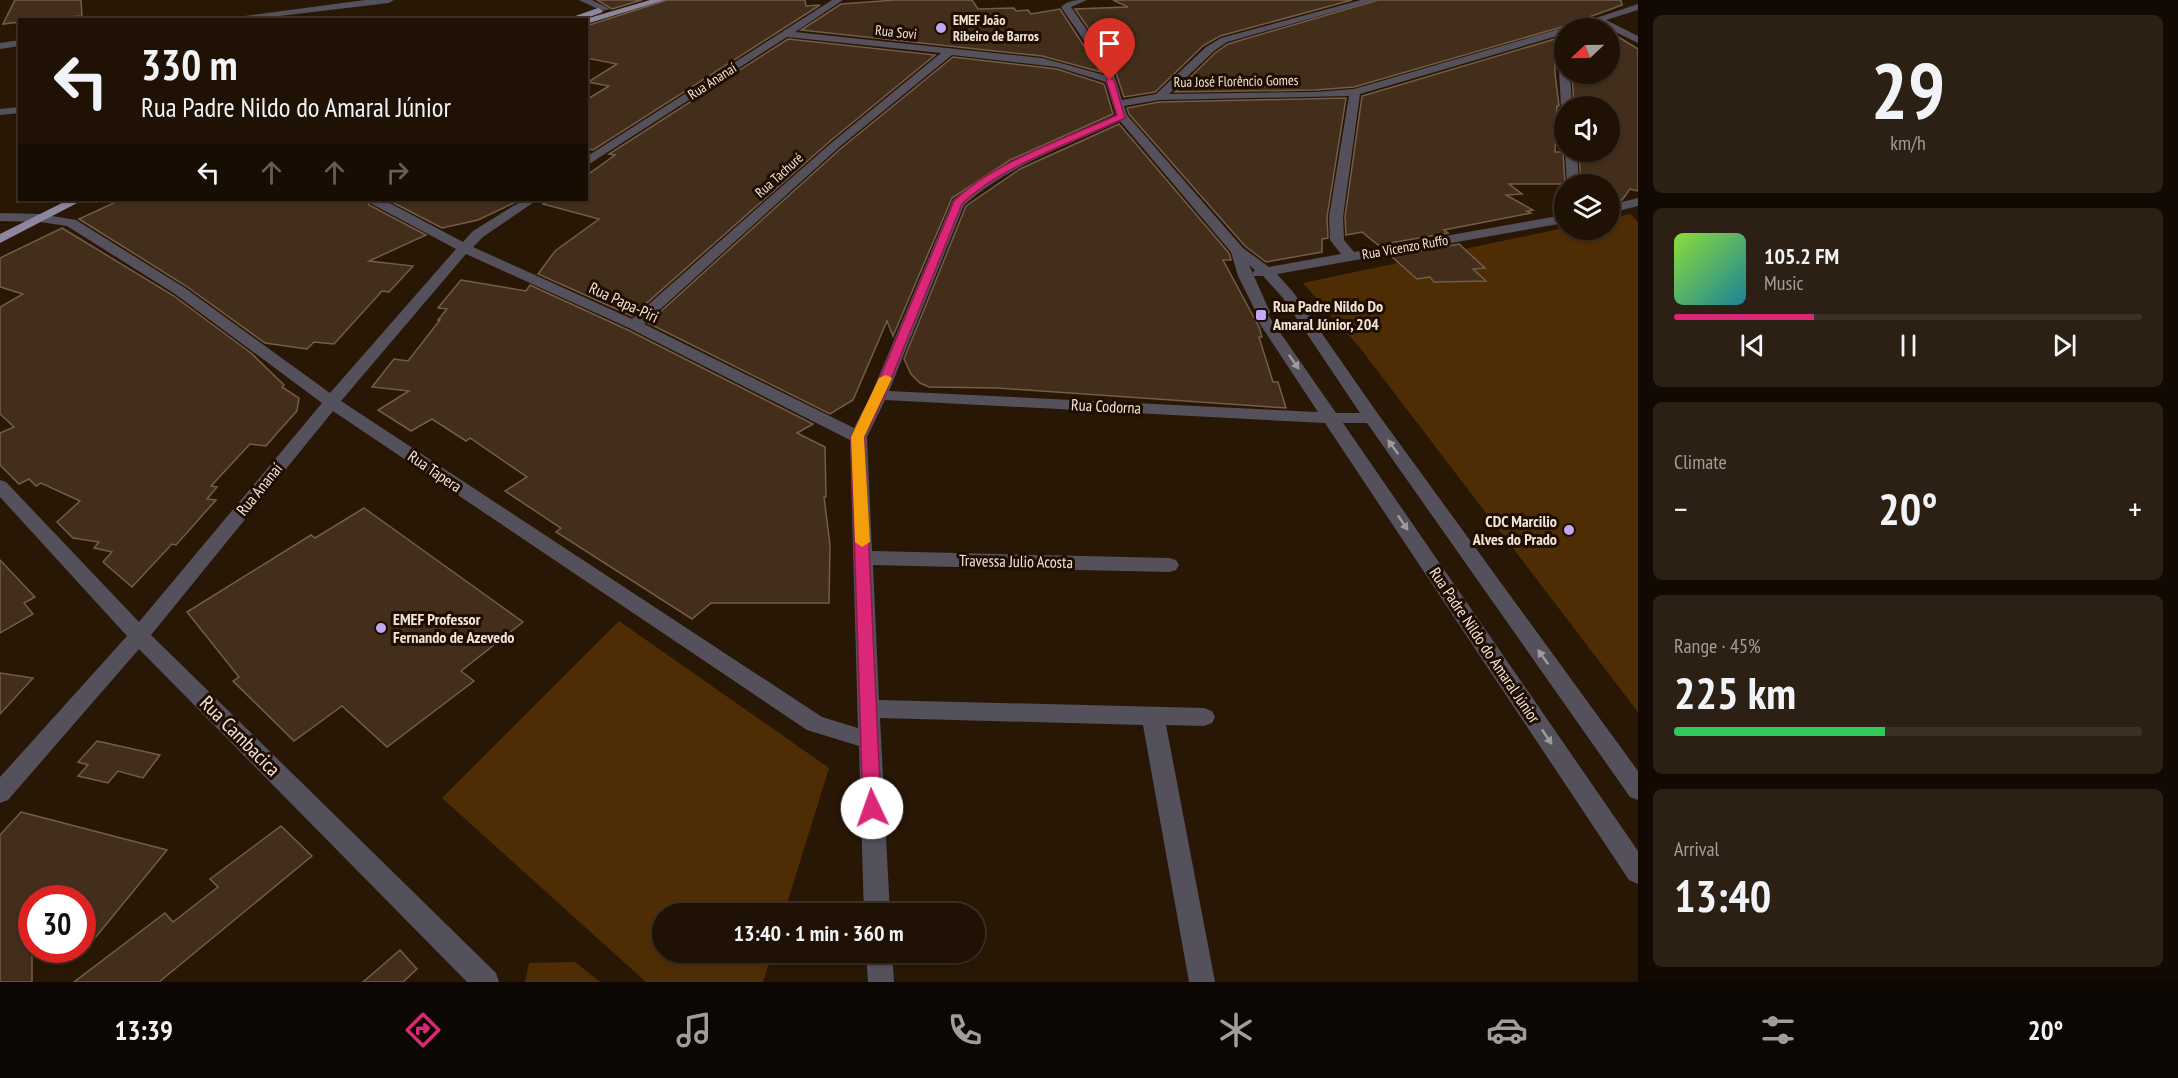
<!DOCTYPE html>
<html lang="en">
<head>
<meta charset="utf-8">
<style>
  body { margin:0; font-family:"PT Sans Narrow",sans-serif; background:#2c1f13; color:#f1f3f6; height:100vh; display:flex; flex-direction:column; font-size:22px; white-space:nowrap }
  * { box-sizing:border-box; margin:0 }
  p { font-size:20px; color:#a19d9a }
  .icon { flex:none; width:33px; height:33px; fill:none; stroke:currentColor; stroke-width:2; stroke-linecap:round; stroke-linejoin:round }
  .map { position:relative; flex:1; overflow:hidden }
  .drawer { display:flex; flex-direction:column; gap:15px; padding:15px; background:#110902; width:540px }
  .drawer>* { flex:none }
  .top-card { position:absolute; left:18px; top:18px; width:570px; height:183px; border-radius:0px; box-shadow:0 2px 4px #0004,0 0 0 2px #3c3126; background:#1f1104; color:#f1f3f6; overflow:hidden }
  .needle { width:39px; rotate:248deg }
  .fabs { position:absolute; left:1554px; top:18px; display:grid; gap:12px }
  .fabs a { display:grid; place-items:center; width:66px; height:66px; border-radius:50%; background:#1f1104; box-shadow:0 2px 4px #0004,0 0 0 2px #3c3126; font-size:30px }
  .speed { position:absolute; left:18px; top:885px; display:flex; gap:12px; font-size:30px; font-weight:700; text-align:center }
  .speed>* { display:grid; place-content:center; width:78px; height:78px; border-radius:50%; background:#1f1104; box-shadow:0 2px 4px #0004,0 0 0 2px #3c3126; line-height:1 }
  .speed .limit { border:9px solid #d22; background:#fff; color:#111 }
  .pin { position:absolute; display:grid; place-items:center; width:51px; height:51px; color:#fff; margin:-62px -26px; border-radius:50% 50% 50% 0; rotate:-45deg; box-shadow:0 0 6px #0007 }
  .pin .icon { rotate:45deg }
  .me { position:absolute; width:66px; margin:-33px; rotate:357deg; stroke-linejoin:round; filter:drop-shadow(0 0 4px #0008) }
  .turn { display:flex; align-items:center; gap:21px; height:126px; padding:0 24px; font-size:27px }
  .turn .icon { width:78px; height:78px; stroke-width:2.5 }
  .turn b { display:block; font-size:42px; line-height:51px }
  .lanes { display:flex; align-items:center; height:57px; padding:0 24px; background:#0003; justify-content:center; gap:30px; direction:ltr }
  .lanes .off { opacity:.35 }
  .big { font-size:45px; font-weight:700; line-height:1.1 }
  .drawer .widget { flex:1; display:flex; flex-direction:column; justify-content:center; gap:9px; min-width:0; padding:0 21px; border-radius:9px; background:#2c1f13 }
  .drawer .dial { align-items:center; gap:0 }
  .dial b { font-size:78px; line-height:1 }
  .song { display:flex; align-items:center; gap:18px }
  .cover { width:72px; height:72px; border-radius:9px; background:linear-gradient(135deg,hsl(90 70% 55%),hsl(190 70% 35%)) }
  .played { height:6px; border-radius:3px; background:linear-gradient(90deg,#db2777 30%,#3c3126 30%) }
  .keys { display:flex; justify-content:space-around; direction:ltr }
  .heat { display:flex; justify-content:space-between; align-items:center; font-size:33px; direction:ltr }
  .charge { height:9px; border-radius:4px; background:linear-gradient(90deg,#34c759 45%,#3c3126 0) }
  .trip { position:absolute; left:652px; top:903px; width:333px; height:60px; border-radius:30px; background:#1f1104; box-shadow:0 2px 4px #0004,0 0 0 2px #3c3126; font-weight:700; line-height:60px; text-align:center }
  .tab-bar { display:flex; height:96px; justify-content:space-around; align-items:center; background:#0c0702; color:#a19d9a }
  .tab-bar .icon { width:42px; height:42px }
  .tab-bar .current { color:#db2777 }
  .tab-bar b { font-size:27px; color:#f1f3f6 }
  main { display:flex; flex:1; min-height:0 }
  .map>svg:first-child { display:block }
  .green { fill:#4f2d04 }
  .building { fill:#422e1b; stroke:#735d49; stroke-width:1.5 }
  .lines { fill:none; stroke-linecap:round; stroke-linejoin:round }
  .minor { fill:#54515d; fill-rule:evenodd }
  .major { fill:#8d879e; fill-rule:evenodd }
  .oneway { fill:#a29a9a }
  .route { fill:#db2777; stroke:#8e194d; stroke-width:1.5 }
  .slow { fill:#f59e0b }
  .poi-dot { fill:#c0a8f4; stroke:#1f0e00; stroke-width:2 }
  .labels { text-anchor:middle; stroke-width:6; stroke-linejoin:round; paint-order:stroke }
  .far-poi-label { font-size:14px; font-weight:bold; fill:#f1e4d8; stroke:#1f0e00; text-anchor:start }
  .far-street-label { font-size:14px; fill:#f1e4d8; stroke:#1f0e00 }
  .street-label { font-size:16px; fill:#f1e4d8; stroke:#1f0e00 }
  .poi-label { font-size:16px; font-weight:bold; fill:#f1e4d8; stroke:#1f0e00; text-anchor:start }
  .near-street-label { font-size:20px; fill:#f1e4d8; stroke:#1f0e00 }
</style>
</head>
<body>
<main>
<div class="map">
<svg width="1638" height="982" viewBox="0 0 1638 982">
  <rect width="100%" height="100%" fill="#291705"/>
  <!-- green -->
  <g class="green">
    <path d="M1630,214L1638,222V712L1360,348L1303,283L1564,228L1610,230V219Z"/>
    <path d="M619,621L829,768L784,913L663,914V952L772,953L763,982H646L442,798Z"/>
    <path d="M575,962L600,982H525L529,963Z"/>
  </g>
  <!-- building -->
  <g class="building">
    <path d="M15,0H81L82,16L20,20V22L3,24Z"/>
    <path d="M597,0H642L612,9Z"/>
    <path d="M667,0H805L806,6L820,5L593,150L586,148V100L609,86L588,82L617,64L586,58V26Z"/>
    <path d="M895,0H972L978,9L1014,8L1016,11L1028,10L1031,14L1060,9L1101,72L1042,56L801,30L841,4Z"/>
    <path d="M1113,0H1352L1220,36L1204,45L1155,92L1124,97L1113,64L1075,9L1128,7Z"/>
    <path d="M1378,0H1621L1622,5L1565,26L1354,87L1315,90L1175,92L1215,53L1228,44Z"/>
    <path d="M1610,32L1638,49V191L1630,189L1622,200L1610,203V184H1581L1579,152H1610V106H1574L1572,74H1610Z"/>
    <path d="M788,39L935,55L829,142L632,316L538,274L555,251L599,219L543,204L550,200H586V176L615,155L609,154Z"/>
    <path d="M1555,39V74L1559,106H1557L1555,152H1563L1565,184H1509L1522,194L1506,195L1533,210L1527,211L1531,213L1444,230L1448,233L1378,245L1362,232L1346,235L1345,217L1362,96Z"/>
    <path d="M953,57L1057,69L1104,84L1113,114L1010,160L952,198L893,336L887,321L853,400L830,414L648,323L839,150Z"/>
    <path d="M1346,98L1327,217L1328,238L1322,239V252L1266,262L1245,246L1129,114L1127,108L1159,102Z"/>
    <path d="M1119,124L1229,253L1231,260H1223L1259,327L1262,337H1259L1273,382H1278L1286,408L997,388L929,387L920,383L911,374L904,359L966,206L1020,169Z"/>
    <path d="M120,200H367L369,205L426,235L369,261L413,266L389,292L382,291L334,344L314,342L307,349L265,343L186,286L79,219Z"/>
    <path d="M388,200H520L478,220L442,228Z"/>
    <path d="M62,228L174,296L251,353L284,385L282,387L299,398L297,411L278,432L266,446L250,444L211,486L217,487L207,499L216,500L176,545L172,544L132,587L103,562L112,552L94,548L99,542L73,538L57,522L80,501L41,483L36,486L29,479L19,484L0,465V433L14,427L0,414V307L23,294L0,287V258Z"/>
    <path d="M1459,244L1485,268L1473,269L1486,281L1434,282L1430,277L1417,279L1391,256Z"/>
    <path d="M461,280L526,291L530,285L628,330L813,424L797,433L825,447L826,497H824L830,545L829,603H711L692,619L556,532L561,528L505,491L527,477L470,438L466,441L432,419L411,431L378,410L409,391L372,387L394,359L408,361L440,320H438L447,309L438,308Z"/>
    <path d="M364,508L523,622L461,671L474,681L387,747L342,706L294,741L233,681L239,677L187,612L311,535L315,538Z"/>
    <path d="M0,560L35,597L24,603L33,614L0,633Z"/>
    <path d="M0,673L33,678L0,714Z"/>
    <path d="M97,741L160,755L143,778L118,771L108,783L78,776L88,765L78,762Z"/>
    <path d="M21,812L167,850L82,954V898H32V982H0V835Z"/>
    <path d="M281,826L312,856L159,982H74L165,913L173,922L218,887L210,879Z"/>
    <path d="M400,950L417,969L403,982H363Z"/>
  </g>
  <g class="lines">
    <!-- minor -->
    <g class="minor">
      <path d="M365,0H394L389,3L246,20H214Z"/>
      <path d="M579,0H592L610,9L602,11Z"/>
      <path d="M832,0H843L795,32L1042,58L1104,75L1101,65L1061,7C1068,0 1077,0 1087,0L1071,7L1111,65L1122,100L1156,94L1206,47L1221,38L1361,0H1376L1227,42L1214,51L1169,94L1315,92L1354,89L1559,29L1566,28L1564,74H1570L1572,106H1564V109L1561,106L1557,36L1360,94L1343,217L1344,240L1354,252L1564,215V223L1277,274L1293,292L1378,414L1638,771V800L1630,797L1367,423H1343L1638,851V884L1629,880L1325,423L885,400L867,437L872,551L1169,558L1176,560L1179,565L1176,570L1169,572L873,565L879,700L1204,708L1212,711L1215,717L1212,723L1204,726L1166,725L1215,982H1189L1143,725L880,718L890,914H864L859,746L807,730L333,411L151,635L496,973L499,982H467L139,649L8,800L0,803V777L127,636L0,497V480L6,482L139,622L322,403L175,294L67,226L40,222L0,221V213L40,214L76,220L185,288L330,393L456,249L370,203L369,200H384L463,242L473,231L523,200H537L483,237L473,247L632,319L830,144L941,53L787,37L586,166V157ZM952,55L1057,67L1106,82L1116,115C1060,140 1001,160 953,200L871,395L854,428L644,324L838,148ZM1349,96L1329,217L1330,240L1341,254L1269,267L1243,248L1127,115L1124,106L1159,100ZM1120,121L1231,252L1238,276L1256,312L1254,315L1318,412L889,391L964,205C1009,165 1066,146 1120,121ZM466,254L629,328L850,440L858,728L822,717L341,401ZM1249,265L1255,270L1252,273L1254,276H1263L1283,298L1360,413H1336L1268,315L1270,312Z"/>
      <path d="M1638,4V10L1606,20L1638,36V43L1597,23L1579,28H1566Z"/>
      <path d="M20,40V46L0,49V43Z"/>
      <path d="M20,107V113L0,115V109Z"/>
      <path d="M1565,152H1577L1579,184H1567Z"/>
      <path d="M1638,198V206L1610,213V205Z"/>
      <path d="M866,952H892L894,982H868Z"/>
    </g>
    <!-- major -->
    <g class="major">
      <path d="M650,0H665L586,24V20H582Z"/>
      <path d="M598,8L603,11L601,13L580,20H564Z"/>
      <path d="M68,200H83L0,243V234Z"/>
    </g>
  </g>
  <!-- one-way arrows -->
  <defs><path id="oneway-solid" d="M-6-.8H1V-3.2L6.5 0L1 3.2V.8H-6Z" transform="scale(1.5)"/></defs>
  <g class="oneway">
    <use href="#oneway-solid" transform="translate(1294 362) rotate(55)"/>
    <use href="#oneway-solid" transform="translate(1393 447) rotate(-126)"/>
    <use href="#oneway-solid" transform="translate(1403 523) rotate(56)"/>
    <use href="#oneway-solid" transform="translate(1543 657) rotate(-126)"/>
    <use href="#oneway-solid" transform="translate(1547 737) rotate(56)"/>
  </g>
  <!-- route -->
  <path class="route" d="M1110,78L1114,80L1125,118C1075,141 1001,166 962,204L885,394L864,437L881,808L878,813L872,816L866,813L863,808L851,437L873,394L954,201C995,161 1065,139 1117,115L1106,80Z"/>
  <!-- slow -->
  <path class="slow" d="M886,375L892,378L864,437L870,542L862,547L855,542L851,437L879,378Z"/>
  <!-- markers -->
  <g class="poi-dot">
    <circle cx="941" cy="28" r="6"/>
    <rect x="1255" y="309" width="12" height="12" rx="3"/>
    <circle cx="1569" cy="530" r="6"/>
    <circle cx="381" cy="628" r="6"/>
  </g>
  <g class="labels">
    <!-- far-poi labels -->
    <g class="far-poi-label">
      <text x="953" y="25">EMEF João<tspan x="953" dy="16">Ribeiro de Barros</tspan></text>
    </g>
    <!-- far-street labels -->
    <g class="far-street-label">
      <text transform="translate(896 32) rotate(6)" y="5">Rua Sovi</text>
      <text transform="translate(712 81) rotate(-33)" y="5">Rua Ananaí</text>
      <text transform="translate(1236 81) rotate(-1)" y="5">Rua José Florêncio Gomes</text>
      <text transform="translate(779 175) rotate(-42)" y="5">Rua Tachuré</text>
      <text transform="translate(1405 247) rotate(-10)" y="5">Rua Vicenzo Ruffo</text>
    </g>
    <!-- street labels -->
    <g class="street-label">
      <text transform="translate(624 302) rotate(25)" y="6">Rua Papa-Piri</text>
      <text transform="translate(1106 406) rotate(3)" y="6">Rua Codorna</text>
      <text transform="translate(435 471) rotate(34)" y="6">Rua Tapera</text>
      <text transform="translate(259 489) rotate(-51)" y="6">Rua Ananaí</text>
      <text transform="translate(1016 561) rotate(1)" y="6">Travessa Julio Acosta</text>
      <text transform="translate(1485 645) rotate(56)" y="6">Rua Padre Nildo do Amaral Júnior</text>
    </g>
    <!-- poi labels -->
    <g class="poi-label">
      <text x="1273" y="312">Rua Padre Nildo Do<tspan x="1273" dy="18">Amaral Júnior, 204</tspan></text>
      <text x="1557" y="527" text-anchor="end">CDC Marcilio<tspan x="1557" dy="18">Alves do Prado</tspan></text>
      <text x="393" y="625">EMEF Professor<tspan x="393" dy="18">Fernando de Azevedo</tspan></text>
    </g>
    <!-- near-street labels -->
    <g class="near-street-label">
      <text transform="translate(240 736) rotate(45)" y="7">Rua Cambacica</text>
    </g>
  </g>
</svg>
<div class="fabs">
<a><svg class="needle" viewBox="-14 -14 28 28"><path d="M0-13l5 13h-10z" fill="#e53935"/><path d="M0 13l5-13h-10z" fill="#a19d9a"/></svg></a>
<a><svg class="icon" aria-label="sound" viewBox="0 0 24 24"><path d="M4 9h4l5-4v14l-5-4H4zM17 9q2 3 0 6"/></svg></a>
<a><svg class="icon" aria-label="layers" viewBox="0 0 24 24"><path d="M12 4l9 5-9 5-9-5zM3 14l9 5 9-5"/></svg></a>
</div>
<div class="speed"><div class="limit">30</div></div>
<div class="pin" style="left:1110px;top:80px;background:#d93025"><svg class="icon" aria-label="arrive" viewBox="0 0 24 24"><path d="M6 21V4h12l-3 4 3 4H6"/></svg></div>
<svg class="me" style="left:872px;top:808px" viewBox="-20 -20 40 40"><circle r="19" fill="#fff"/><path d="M0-13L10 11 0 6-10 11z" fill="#db2777"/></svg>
<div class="trip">13:40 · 1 min · 360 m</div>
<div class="top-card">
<div class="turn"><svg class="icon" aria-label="left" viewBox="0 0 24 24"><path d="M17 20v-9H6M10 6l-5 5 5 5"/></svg><div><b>330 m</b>Rua Padre Nildo do Amaral Júnior</div></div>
<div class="lanes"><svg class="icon" aria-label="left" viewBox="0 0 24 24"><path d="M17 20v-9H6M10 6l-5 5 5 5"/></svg><svg class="icon off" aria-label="ahead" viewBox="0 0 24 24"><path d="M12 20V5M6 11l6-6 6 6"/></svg><svg class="icon off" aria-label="ahead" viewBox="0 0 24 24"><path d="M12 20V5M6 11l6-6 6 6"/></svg><svg class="icon off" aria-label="right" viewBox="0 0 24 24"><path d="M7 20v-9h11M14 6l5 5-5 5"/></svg></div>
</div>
</div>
<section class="drawer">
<div class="widget dial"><b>29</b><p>km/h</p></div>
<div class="widget">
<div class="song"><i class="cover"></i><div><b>105.2 FM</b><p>Music</p></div></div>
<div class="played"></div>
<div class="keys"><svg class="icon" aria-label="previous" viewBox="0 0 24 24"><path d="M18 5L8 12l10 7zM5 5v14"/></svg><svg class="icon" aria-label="pause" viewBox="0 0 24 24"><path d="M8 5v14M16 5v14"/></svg><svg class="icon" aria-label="next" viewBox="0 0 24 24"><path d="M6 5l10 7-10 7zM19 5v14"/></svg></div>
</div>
<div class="widget"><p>Climate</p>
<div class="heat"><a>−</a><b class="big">20°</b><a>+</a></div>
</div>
<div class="widget"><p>Range · 45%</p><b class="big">225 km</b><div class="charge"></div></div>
<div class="widget"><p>Arrival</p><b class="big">13:40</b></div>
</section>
</main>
<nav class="tab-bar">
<b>13:39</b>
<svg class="icon current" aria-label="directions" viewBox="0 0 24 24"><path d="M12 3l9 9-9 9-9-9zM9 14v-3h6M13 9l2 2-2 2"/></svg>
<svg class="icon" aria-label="music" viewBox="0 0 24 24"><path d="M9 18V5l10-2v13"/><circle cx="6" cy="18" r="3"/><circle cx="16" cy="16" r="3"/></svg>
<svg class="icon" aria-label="phone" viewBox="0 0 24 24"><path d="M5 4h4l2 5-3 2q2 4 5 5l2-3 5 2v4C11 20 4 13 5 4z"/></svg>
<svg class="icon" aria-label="climate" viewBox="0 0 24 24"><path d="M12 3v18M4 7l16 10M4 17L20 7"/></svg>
<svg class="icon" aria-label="car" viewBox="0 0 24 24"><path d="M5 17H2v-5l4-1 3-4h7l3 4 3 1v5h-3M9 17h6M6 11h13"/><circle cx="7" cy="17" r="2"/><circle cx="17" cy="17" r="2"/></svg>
<svg class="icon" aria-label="filters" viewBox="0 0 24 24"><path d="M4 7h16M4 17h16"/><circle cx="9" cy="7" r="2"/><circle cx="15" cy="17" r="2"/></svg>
<b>20°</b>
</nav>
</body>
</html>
